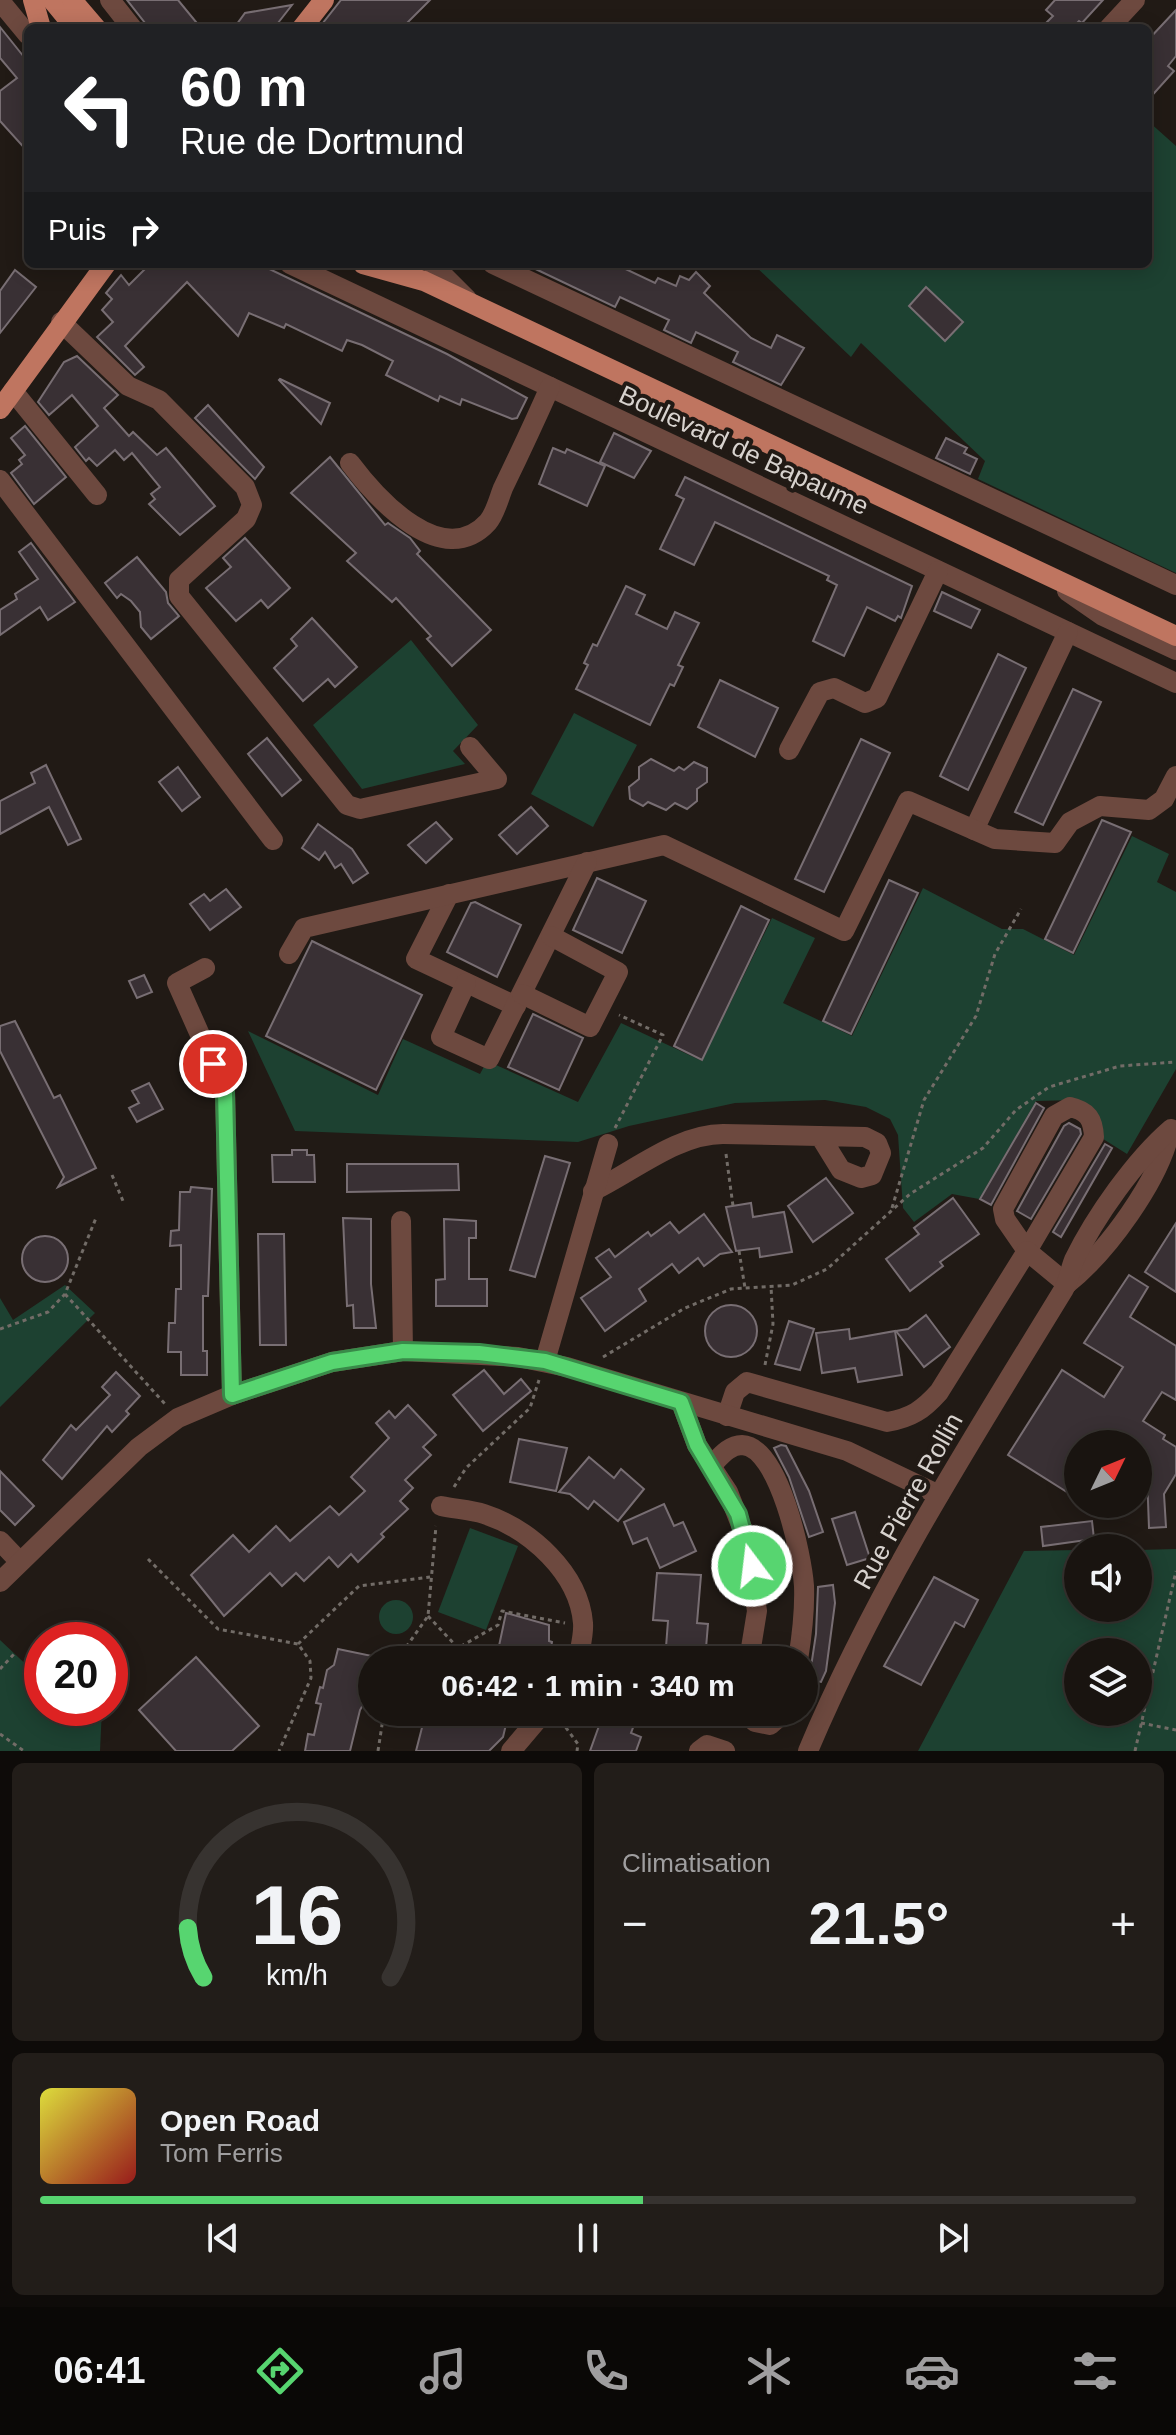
<!DOCTYPE html>
<html lang="fr">
<head>
<meta charset="utf-8">
<style>
  body { margin:0; font-family:Arial,sans-serif; background:#221d19; color:#f1f3f6; height:100vh; display:flex; flex-direction:column; font-size:30px; white-space:nowrap }
  * { box-sizing:border-box; margin:0 }
  p { font-size:26px; color:#9f9e9f }
  .icon { flex:none; width:44px; height:44px; fill:none; stroke:currentColor; stroke-width:2; stroke-linecap:round; stroke-linejoin:round }
  .map { position:relative; height:1751px; overflow:hidden }
  .side { display:flex; flex-direction:column; gap:12px; padding:12px; background:#0e0b09; flex:1 }
  .side>* { flex:none }
  .guide { position:absolute; left:24px; top:24px; width:1128px; height:244px; border-radius:12px; box-shadow:0 4px 20px #0003,0 0 0 2px #373330; background:#202124; color:#fff; overflow:hidden }
  .needle { width:52px; rotate:47deg }
  .fabs { position:absolute; left:1064px; top:1430px; display:grid; gap:16px }
  .fabs a { display:grid; place-items:center; width:88px; height:88px; border-radius:50%; background:#191410; box-shadow:0 4px 20px #0003,0 0 0 2px #373330; font-size:40px }
  .speed { position:absolute; left:24px; top:1622px; display:flex; gap:16px; font-size:40px; font-weight:700; text-align:center }
  .speed>* { display:grid; place-content:center; width:104px; height:104px; border-radius:50%; background:#191410; box-shadow:0 4px 20px #0003,0 0 0 2px #373330; line-height:1 }
  .speed .limit { border:12px solid #d22; background:#fff; color:#111 }
  .pin { position:absolute; display:grid; place-items:center; width:68px; height:68px; color:#fff; margin:-34px; border:4px solid #fff; border-radius:50%; box-shadow:0 2px 8px #0007 }
  .me { position:absolute; width:88px; margin:-44px; rotate:345deg; stroke-linejoin:round; filter:drop-shadow(0 0 6px #0008) }
  .turn { display:flex; align-items:center; gap:28px; height:168px; padding:0 24px; font-size:36px }
  .turn .icon { width:104px; height:104px; stroke-width:2.5 }
  .turn b { display:block; font-size:56px; line-height:68px }
  .then { display:flex; align-items:center; height:76px; padding:0 24px; background:#0003; gap:16px; font-size:30px }
  .big { font-size:60px; font-weight:800; line-height:1.1 }
  .side .tile { flex:1; display:flex; flex-direction:column; justify-content:center; gap:12px; min-width:0; padding:0 28px; border-radius:12px; background:#221d19 }
  .side .dial { align-items:center; gap:0 }
  .dial svg { height:208px; overflow:visible; fill:none; stroke:#373330; stroke-width:7; stroke-linecap:round; text-anchor:middle }
  .dial text { fill:#f1f3f6; stroke:none }
  .song { display:flex; align-items:center; gap:24px }
  .cover { width:96px; height:96px; border-radius:12px; background:linear-gradient(135deg,hsl(60 70% 55%),hsl(0 70% 35%)) }
  .played { height:8px; border-radius:4px; background:linear-gradient(90deg,#57d570 55%,#373330 55%) }
  .keys { display:flex; justify-content:space-around; direction:ltr }
  .heat { display:flex; justify-content:space-between; align-items:center; font-size:44px; direction:ltr }
  .side .tiles { flex:1; display:grid; gap:12px; grid-template-columns:1fr 1fr }
  .tile:last-child { grid-column:span 2 }
  .trip { position:absolute; left:358px; top:1646px; width:460px; height:80px; border-radius:40px; background:#191410; box-shadow:0 4px 20px #0003,0 0 0 2px #373330; font-weight:800; line-height:80px; text-align:center }
  .dock { display:flex; height:128px; justify-content:space-around; align-items:center; background:#0a0806; color:#9f9e9f }
  .dock .icon { width:56px; height:56px }
  .dock .current { color:#57d570 }
  .dock b { font-size:36px; color:#f1f3f6 }
  .map>svg:first-child { display:block }
  .green { fill:#1d4131; fill-rule:evenodd }
  .building { fill:#393034; stroke:#786e73; stroke-width:2 }
  .lines { fill:none; stroke-linecap:round; stroke-linejoin:round }
  .path { stroke:#726c67; stroke-width:3; stroke-dasharray:4 4; stroke-linecap:butt }
  .minor { stroke:#6d493f; stroke-width:20 }
  .major { stroke:#bf7560; stroke-width:20 }
  .route-casing { stroke:#398a49; stroke-width:20 }
  .route { stroke:#57d570; stroke-width:14 }
  .labels { text-anchor:middle; stroke-width:8; stroke-linejoin:round; paint-order:stroke }
  .street-label { font-size:26px; fill:#d7d2ce; stroke:#211a15 }
</style>
</head>
<body>
<div class="map">
<svg width="1176" height="1751" viewBox="0 0 1176 1751">
  <rect width="100%" height="100%" fill="#211a15"/>
  <!-- green -->
  <g class="green">
    <path d="M1148,121L1176,146V573L978,479L985,461L861,343L851,357L753,264H1148Z"/>
    <path d="M411,640L478,725L453,751L465,764L362,789L313,725Z"/>
    <path d="M574,713L637,745L593,827L531,794Z"/>
    <path d="M1132,836L1169,854L1157,882L1176,892V1069L1127,1154L1100,1137L1077,1100L1036,1101L979,1199L952,1194L914,1222L903,1208L898,1135L890,1119L866,1107L825,1100L735,1103L629,1126L578,1142L295,1131L248,1031L378,1095L403,1039L480,1074L487,1061L578,1102L621,1023L702,1061L772,918L815,938L783,1003L852,1036L923,888L1002,929H1023L1074,955Z"/>
    <path d="M65,1285L95,1313L0,1407V1298L13,1320Z"/>
    <path d="M470,1528L518,1546L486,1630L438,1612Z"/>
    <path d="M1176,1549V1751H918L1024,1551L1078,1550V1608H1138V1550ZM1078,1652H1138V1712H1078Z"/>
    <circle cx="396" cy="1617" r="17"/>
    <path d="M0,1640L35,1673L42,1675V1708H102L100,1751H0Z"/>
  </g>
  <!-- building -->
  <g class="building">
    <path d="M127,0H178L201,28H149Z"/>
    <path d="M341,0H430L402,28H319Z"/>
    <path d="M1055,0H1103L1082,23L1079,21L1072,28H1041L1053,16L1046,10Z"/>
    <path d="M292,5L274,28H234L245,13Z"/>
    <path d="M1176,10V56L1168,66L1174,71L1148,100V40Z"/>
    <path d="M0,27L28,62V152L0,121V91L17,78L0,58Z"/>
    <path d="M150,264H259L447,354L527,398L517,418L512,419L462,399L460,405L440,396L438,401L386,375L393,361L362,345L347,340L342,351L286,324L284,328L249,313L238,336L187,282L125,346L144,367L135,375L97,337L113,322L102,310L112,299L106,293L121,275L129,285Z"/>
    <path d="M525,264H615L655,283L658,278L676,286L680,276L689,280L696,272L710,286L704,293L751,338L771,348L777,335L804,348L781,385L733,362L738,352L696,332L691,343L664,330L669,320L620,297L615,307Z"/>
    <path d="M15,270L36,287L0,333V291Z"/>
    <path d="M926,287L963,322L945,341L909,306Z"/>
    <path d="M77,356L118,395L104,408L129,436L133,432L157,455L166,448L215,506L180,535L149,504L155,499L151,494L160,487L132,453L124,460L115,450L97,466L89,458L86,461L75,447L98,426L72,395L49,415L38,402L64,362Z"/>
    <path d="M280,379L330,403L321,424L279,380Z"/>
    <path d="M208,405L264,467L255,479L195,418Z"/>
    <path d="M25,426L66,477L34,504L11,473L22,464L19,460L25,455L11,438Z"/>
    <path d="M614,433L651,451L634,478L600,462Z"/>
    <path d="M946,438L967,448L964,453L977,459L970,474L936,458Z"/>
    <path d="M553,448L565,453L567,449L605,466L587,506L539,484Z"/>
    <path d="M330,457L385,525L388,523L410,538L420,551L417,554L491,630L452,666L427,639L431,636L396,598L392,602L347,561L356,553L291,493Z"/>
    <path d="M685,477L912,586L901,618L898,616L895,621L867,607L844,656L813,641L837,585L827,580L829,576L715,522L694,565L660,549L684,499L676,495Z"/>
    <path d="M245,538L290,588L268,608L261,600L236,621L206,588L231,567L223,558Z"/>
    <path d="M31,543L75,602L48,620L40,607L0,635V610L17,599L15,594L38,579L19,552Z"/>
    <path d="M137,557L166,592L168,603L179,616L151,639L141,627L140,612L131,601L121,594L117,598L105,583Z"/>
    <path d="M626,586L645,595L636,614L667,629L675,612L699,623L678,665L683,667L674,686L670,684L650,725L576,689L588,665L584,663L593,644L597,646Z"/>
    <path d="M942,592L980,610L971,628L934,611Z"/>
    <path d="M312,618L357,667L335,687L328,679L303,701L274,668L297,646L291,639Z"/>
    <path d="M998,654L1026,668L968,790L940,776Z"/>
    <path d="M720,680L778,708L755,757L698,727Z"/>
    <path d="M1073,689L1101,702L1043,825L1015,812Z"/>
    <path d="M267,738L301,780L282,796L248,754Z"/>
    <path d="M861,739L890,753L824,892L795,879Z"/>
    <path d="M651,759L674,771L679,767L684,770L694,762L707,768V782L697,789V801L687,809L675,803L666,810L648,802L643,806L630,799L629,787L639,779V767Z"/>
    <path d="M46,765L81,839L68,845L49,807L0,834V801L35,783L31,773Z"/>
    <path d="M178,767L200,797L182,811L159,782Z"/>
    <path d="M531,807L548,826L517,854L499,835Z"/>
    <path d="M1102,820L1131,832L1073,953L1045,939Z"/>
    <path d="M436,822L452,839L426,863L408,845Z"/>
    <path d="M318,824L352,849L368,873L353,883L341,864L335,868L325,852L319,860L302,848Z"/>
    <path d="M597,878L646,901L622,953L573,930Z"/>
    <path d="M889,880L918,893L851,1034L823,1021Z"/>
    <path d="M226,889L241,907L210,930L190,904L204,894L210,901Z"/>
    <path d="M475,902L521,925L497,977L447,952L471,903Z"/>
    <path d="M741,906L769,920L702,1060L674,1046Z"/>
    <path d="M312,941L422,995L376,1090L266,1036Z"/>
    <path d="M144,975L152,992L137,998L129,981Z"/>
    <path d="M533,1014L583,1038L559,1090L508,1067Z"/>
    <path d="M15,1021L54,1098L60,1095L96,1168L58,1187L64,1177L0,1051V1026Z"/>
    <path d="M149,1083L163,1109L137,1122L129,1108L139,1103L132,1091Z"/>
    <path d="M1036,1103L1044,1108L991,1205L980,1199Z"/>
    <path d="M1069,1123L1080,1129L1081,1134L1031,1219L1017,1211L1064,1126Z"/>
    <path d="M1105,1144L1112,1148L1061,1237L1053,1232Z"/>
    <path d="M292,1150H307V1155H314L315,1182H273L272,1155H292Z"/>
    <path d="M545,1156L570,1163L535,1277L510,1270Z"/>
    <path d="M347,1164H458L459,1190L347,1192Z"/>
    <path d="M826,1178L853,1213L813,1242L788,1206Z"/>
    <path d="M191,1187L212,1189L208,1296H203V1351H207V1375H181V1352H168L169,1323H175L176,1289H181V1245L170,1246L171,1231L179,1230L180,1192H190Z"/>
    <path d="M953,1198L979,1234L940,1262L943,1266L910,1291L886,1259L919,1234L914,1228Z"/>
    <path d="M751,1203L753,1217L784,1212L792,1252L760,1257L759,1248L736,1251L726,1207Z"/>
    <path d="M704,1214L732,1252L720,1254L704,1266L698,1258L679,1273L672,1264L639,1289L646,1301L605,1331L581,1298L611,1277L596,1258L609,1249L615,1257L648,1232L651,1236L670,1222L679,1233Z"/>
    <path d="M343,1218L371,1219V1284L376,1328H354L353,1305L347,1306Z"/>
    <path d="M444,1219L476,1221V1238H469V1279H487V1306H436V1280L445,1279Z"/>
    <path d="M1176,1223V1292L1145,1272Z"/>
    <path d="M258,1234H284L286,1345H260Z"/>
    <circle cx="45" cy="1259" r="23"/>
    <path d="M1129,1275L1148,1287L1130,1317L1176,1346V1400L1162,1392L1143,1421L1165,1435L1163,1439L1176,1447V1474L1164,1494L1166,1527L1149,1528L1147,1475L1138,1488V1444H1078V1499L1008,1455L1062,1370L1104,1397L1123,1367L1084,1343Z"/>
    <circle cx="731" cy="1331" r="26"/>
    <path d="M926,1315L950,1347L924,1367L896,1331L908,1329Z"/>
    <path d="M789,1321L814,1329L800,1370L775,1364Z"/>
    <path d="M849,1329L850,1339L895,1331L902,1375L858,1382L855,1368L822,1373L816,1333Z"/>
    <path d="M484,1370L504,1394L521,1379L531,1391L483,1431L453,1395Z"/>
    <path d="M116,1372L140,1396L126,1411L129,1414L112,1432L107,1426L62,1479L43,1460L71,1425L76,1430L110,1395L102,1387Z"/>
    <path d="M408,1405L436,1435L423,1447L431,1455L405,1480L413,1488L400,1501L408,1509L381,1534L384,1537L358,1562L351,1554L338,1567L329,1557L304,1581L296,1573L282,1586L270,1573L224,1616L191,1575L233,1535L249,1552L276,1526L290,1541L330,1506L339,1515L365,1491L351,1477L389,1438L376,1423L389,1411L395,1418Z"/>
    <path d="M519,1439L567,1448L556,1491L510,1482Z"/>
    <path d="M781,1445L786,1446L809,1491L823,1532L809,1537L789,1477L774,1448Z"/>
    <path d="M589,1457L614,1478L621,1469L644,1489L618,1521L594,1501L588,1509L570,1494L559,1492Z"/>
    <path d="M0,1471L34,1506L15,1525L0,1510Z"/>
    <path d="M664,1504L674,1526L683,1522L696,1551L660,1568L647,1538L633,1544L624,1522Z"/>
    <path d="M855,1512L870,1558L847,1565L832,1519Z"/>
    <path d="M1092,1521L1094,1539L1043,1546L1041,1527Z"/>
    <path d="M657,1573L701,1575L697,1623L708,1624L705,1660H665L668,1621L653,1620Z"/>
    <path d="M934,1577L978,1600L964,1627L955,1622L921,1685L884,1666Z"/>
    <path d="M833,1585L835,1603L826,1671L821,1682L809,1680L816,1634L818,1587Z"/>
    <path d="M506,1613L549,1625V1641L552,1642L549,1660H496Z"/>
    <path d="M338,1649L372,1656V1689L360,1710L350,1751H305L308,1734L314,1735L321,1704L316,1703L320,1687L323,1688L327,1670L334,1665Z"/>
    <path d="M196,1657L259,1726L232,1751H176L139,1710Z"/>
    <path d="M426,1712H509L503,1737L489,1751H416Z"/>
    <path d="M604,1712H639L631,1733L641,1737L636,1751H590Z"/>
  </g>
  <g class="lines">
    <!-- path -->
    <g class="path">
      <path d="M615,1128L663,1035L619,1015"/>
      <path d="M726,1154L733,1206"/>
      <path d="M112,1175L123,1201"/>
      <path d="M892,1208L924,1100L976,1016L995,954L1021,909"/>
      <path d="M739,1251L745,1288"/>
      <path d="M65,1294L165,1404"/>
      <path d="M0,1329L48,1312L65,1294L96,1218"/>
      <path d="M603,1357L685,1308L731,1289L792,1285L827,1269L910,1194L983,1148L1016,1110L1049,1087L1120,1066L1176,1062"/>
      <path d="M765,1365L773,1324L771,1286"/>
      <path d="M454,1487L466,1468L530,1408L539,1380"/>
      <path d="M148,1559L218,1629L298,1644L310,1661L311,1678L279,1751"/>
      <path d="M428,1616L458,1648"/>
      <path d="M298,1644L359,1586L430,1577"/>
      <path d="M397,1660L428,1616L436,1526"/>
      <path d="M454,1660L458,1648L498,1625L502,1611L565,1623"/>
      <path d="M0,1669L15,1653"/>
      <path d="M561,1721L578,1744L577,1751"/>
      <path d="M1141,1723L1176,1730"/>
      <path d="M0,1734L24,1751"/>
      <path d="M378,1751L384,1712"/>
      <path d="M1135,1751L1176,1571"/>
    </g>
    <!-- minor -->
    <g class="minor">
      <path d="M110,0L132,28"/>
      <path d="M0,1L28,35"/>
      <path d="M1109,28L1135,0"/>
      <path d="M290,264L1176,683"/>
      <path d="M432,264L467,299"/>
      <path d="M493,264L1176,585"/>
      <path d="M61,322L128,386L159,400L245,487L252,505L246,519L179,580V596L347,805L360,809L497,779L470,747"/>
      <path d="M13,391L97,495"/>
      <path d="M350,463C377,499 443,572 488,522C495,514 499,498 503,488C519,455 535,421 550,387"/>
      <path d="M0,480L273,840"/>
      <path d="M1067,591L1103,616L1176,650"/>
      <path d="M789,750L820,692L834,688L865,703L877,698L938,571"/>
      <path d="M974,830L1068,632"/>
      <path d="M449,894L416,959L516,1006"/>
      <path d="M289,954L304,928L664,845L844,931L908,801L995,839L1055,843L1070,822L1100,806L1149,810L1164,799L1176,776"/>
      <path d="M205,968L177,983L225,1091L232,1395"/>
      <path d="M466,983L441,1037L489,1059L587,862"/>
      <path d="M522,994L590,1027L618,972L551,936"/>
      <path d="M1070,1107C1088,1111 1093,1119 1094,1137L1027,1251L1005,1219L1003,1209L1054,1116Z"/>
      <path d="M593,1191C633,1172 677,1134 723,1134L865,1137L877,1143L881,1153L872,1175L861,1178L841,1170L820,1136"/>
      <path d="M401,1221L403,1351"/>
      <path d="M1067,1284C1107,1252 1159,1181 1170,1131"/>
      <path d="M545,1361L608,1144"/>
      <path d="M681,1402L697,1445L728,1492L746,1538L757,1611L749,1660"/>
      <path d="M727,1416L735,1392L747,1382L887,1422C911,1418 923,1410 939,1392L1027,1251L1067,1284"/>
      <path d="M712,1465C720,1457 729,1445 742,1445C779,1446 802,1556 804,1586C805,1611 802,1635 798,1660"/>
      <path d="M441,1506C455,1509 471,1510 484,1514C530,1529 579,1573 583,1623C584,1635 580,1648 578,1660"/>
      <path d="M0,1541L20,1562"/>
      <path d="M0,1582L139,1447L178,1418L232,1395L332,1362L403,1351L518,1357L567,1367L847,1451L939,1495"/>
      <path d="M745,1712L755,1722L770,1725L785,1712"/>
      <path d="M511,1751L544,1712"/>
      <path d="M699,1751L707,1745L725,1751"/>
      <path d="M808,1751C876,1589 973,1438 1064,1289C1069,1280 1070,1270 1074,1260C1095,1217 1135,1160 1171,1129"/>
    </g>
    <!-- major -->
    <g class="major">
      <path d="M33,0L41,28"/>
      <path d="M52,0L75,28"/>
      <path d="M72,0L96,28"/>
      <path d="M302,28L324,0"/>
      <path d="M363,264L424,281L1176,636"/>
      <path d="M0,409L106,264"/>
    </g>
  </g>
  <g class="lines">
    <!-- route casing -->
    <g class="route-casing">
      <path id="route" d="M213,1064L225,1091L232,1395L332,1362L403,1351L479,1353L545,1361L681,1402L697,1445L738,1514L752,1566"/>
    </g>
    <!-- route -->
    <use href="#route" class="route"/>
  </g>
  <g class="labels">
    <!-- street labels -->
    <g class="street-label">
      <text transform="translate(744 450) rotate(25)" y="9">Boulevard de Bapaume</text>
      <text transform="translate(908 1501) rotate(-61)" y="9">Rue Pierre Rollin</text>
    </g>
  </g>
</svg>
<div class="fabs">
<a><svg class="needle" viewBox="-14 -14 28 28"><path d="M0-13l5 13h-10z" fill="#e53935"/><path d="M0 13l5-13h-10z" fill="#9f9e9f"/></svg></a>
<a><svg class="icon" aria-label="sound" viewBox="0 0 24 24"><path d="M4 9h4l5-4v14l-5-4H4zM17 9q2 3 0 6"/></svg></a>
<a><svg class="icon" aria-label="layers" viewBox="0 0 24 24"><path d="M12 4l9 5-9 5-9-5zM3 14l9 5 9-5"/></svg></a>
</div>
<div class="speed"><div class="limit">20</div></div>
<div class="pin" style="left:213px;top:1064px;background:#d93025"><svg class="icon" aria-label="arrive" viewBox="0 0 24 24"><path d="M6 21V4h12l-3 4 3 4H6"/></svg></div>
<svg class="me" style="left:752px;top:1566px" viewBox="-20 -20 40 40"><circle r="17" fill="#57d570" stroke="#fff" stroke-width="3"/><path d="M0-11L8 9 0 5-8 9z" fill="#fff"/></svg>
<div class="trip">06:42 · 1 min · 340 m</div>
<div class="guide">
<div class="turn"><svg class="icon" aria-label="left" viewBox="0 0 24 24"><path d="M17 20v-9H6M10 6l-5 5 5 5"/></svg><div><b>60 m</b>Rue de Dortmund</div></div>
<div class="then">Puis<svg class="icon" aria-label="right" viewBox="0 0 24 24"><path d="M7 20v-9h11M14 6l5 5-5 5"/></svg></div>
</div>
</div>
<section class="side">
<div class="tiles">
<div class="tile dial"><svg viewBox="0 0 100 80">
<path d="M14 69A42 42 0 1 1 86 69"/>
<path d="M14 69A42 42 0 0 1 8 50" stroke="#57d570"/>
<text x="50" y="56" font-size="32" font-weight="700">16</text>
<text x="50" y="72" font-size="11">km/h</text>
</svg></div>
<div class="tile"><p>Climatisation</p>
<div class="heat"><a>−</a><b class="big">21.5°</b><a>+</a></div>
</div>
<div class="tile">
<div class="song"><i class="cover"></i><div><b>Open Road</b><p>Tom Ferris</p></div></div>
<div class="played"></div>
<div class="keys"><svg class="icon" aria-label="previous" viewBox="0 0 24 24"><path d="M18 5L8 12l10 7zM5 5v14"/></svg><svg class="icon" aria-label="pause" viewBox="0 0 24 24"><path d="M8 5v14M16 5v14"/></svg><svg class="icon" aria-label="next" viewBox="0 0 24 24"><path d="M6 5l10 7-10 7zM19 5v14"/></svg></div>
</div>
</div>
</section>
<nav class="dock">
<b>06:41</b>
<svg class="icon current" aria-label="directions" viewBox="0 0 24 24"><path d="M12 3l9 9-9 9-9-9zM9 14v-3h6M13 9l2 2-2 2"/></svg>
<svg class="icon" aria-label="music" viewBox="0 0 24 24"><path d="M9 18V5l10-2v13"/><circle cx="6" cy="18" r="3"/><circle cx="16" cy="16" r="3"/></svg>
<svg class="icon" aria-label="phone" viewBox="0 0 24 24"><path d="M5 4h4l2 5-3 2q2 4 5 5l2-3 5 2v4C11 20 4 13 5 4z"/></svg>
<svg class="icon" aria-label="climate" viewBox="0 0 24 24"><path d="M12 3v18M4 7l16 10M4 17L20 7"/></svg>
<svg class="icon" aria-label="car" viewBox="0 0 24 24"><path d="M5 17H2v-5l4-1 3-4h7l3 4 3 1v5h-3M9 17h6M6 11h13"/><circle cx="7" cy="17" r="2"/><circle cx="17" cy="17" r="2"/></svg>
<svg class="icon" aria-label="filters" viewBox="0 0 24 24"><path d="M4 7h16M4 17h16"/><circle cx="9" cy="7" r="2"/><circle cx="15" cy="17" r="2"/></svg>
</nav>
</body>
</html>
